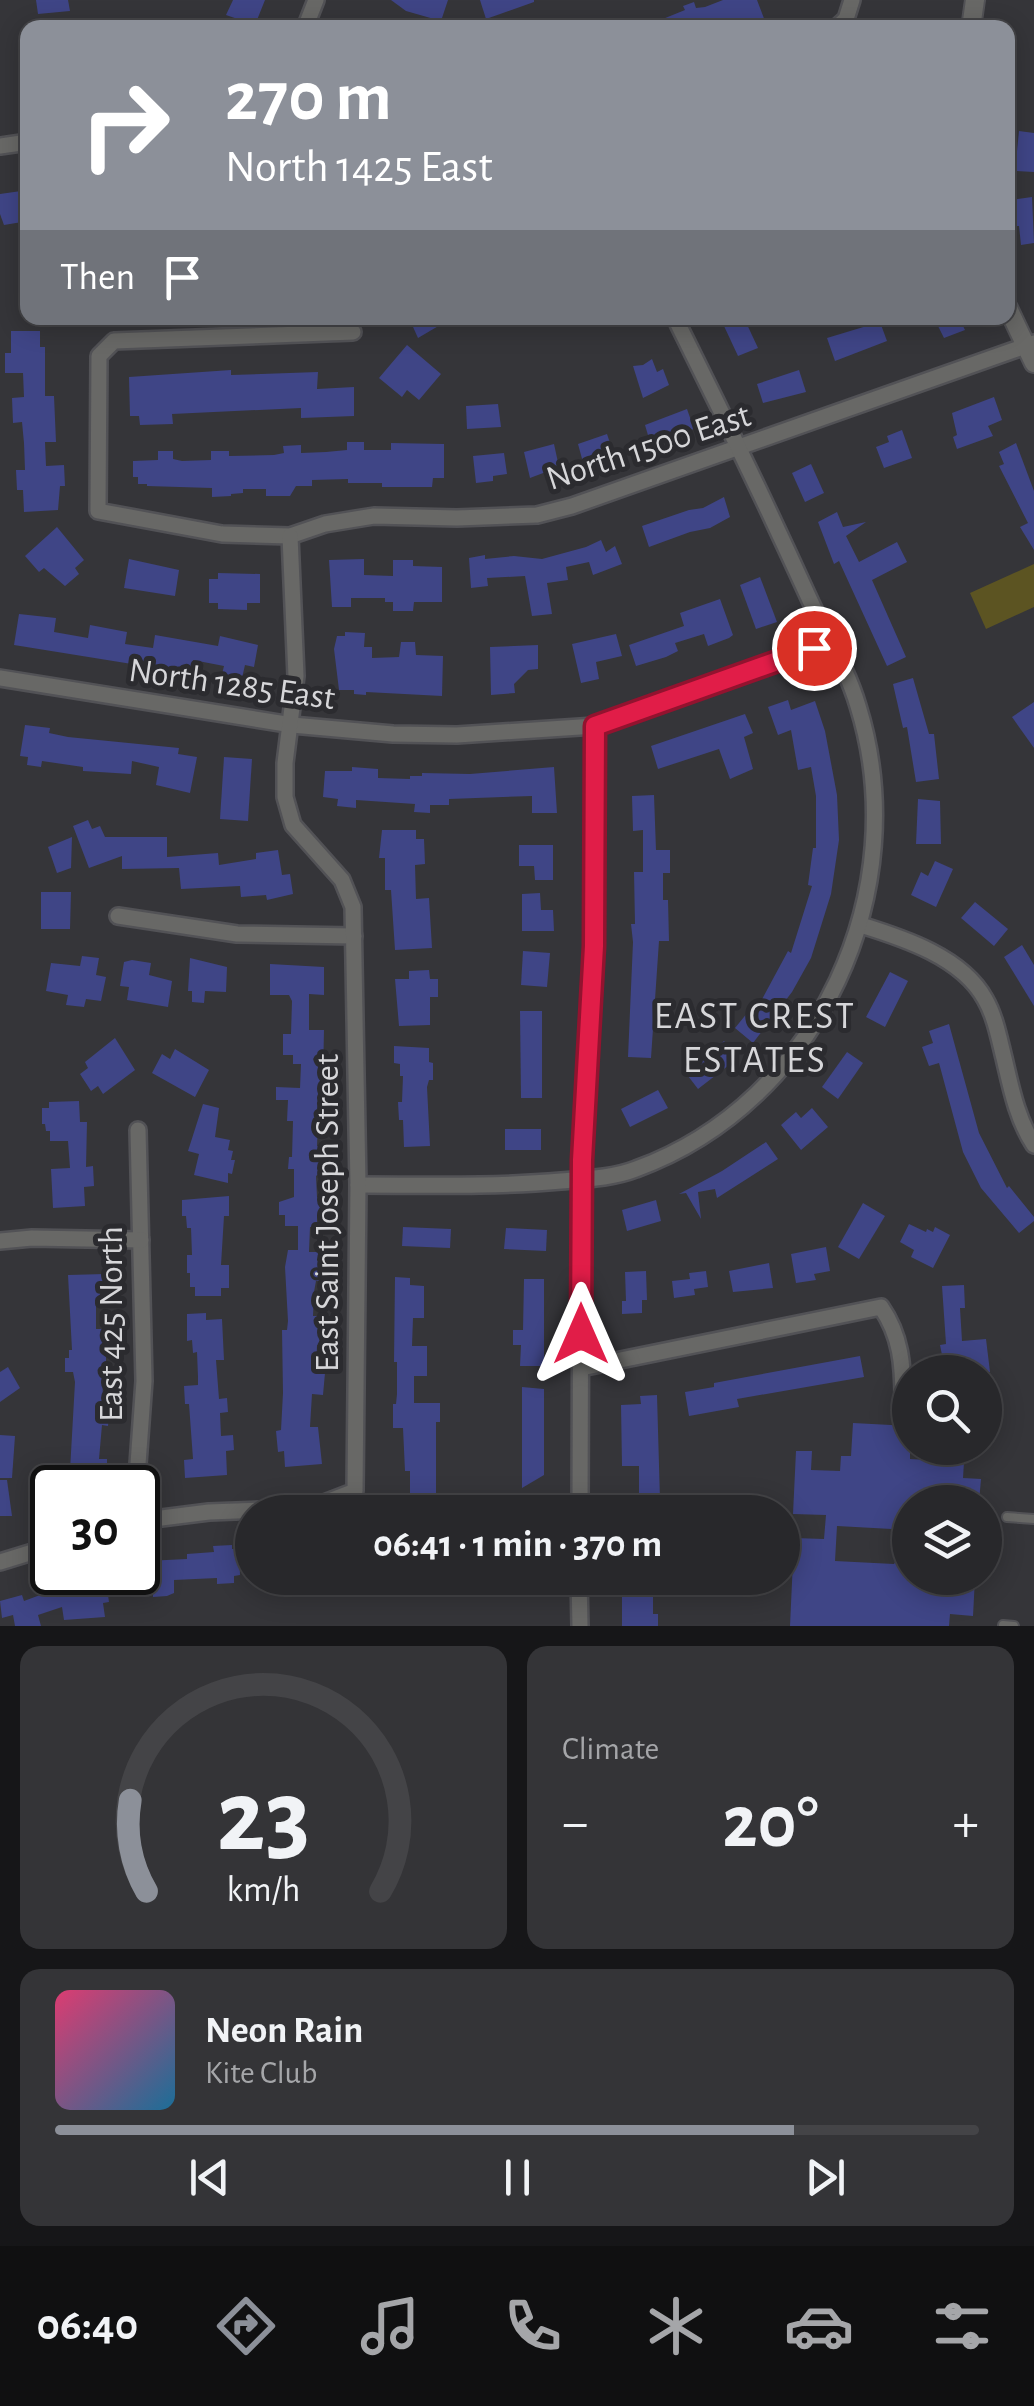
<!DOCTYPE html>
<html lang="en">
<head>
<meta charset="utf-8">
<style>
  body { margin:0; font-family:"Alegreya Sans",sans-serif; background:#343437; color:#f1f3f6; height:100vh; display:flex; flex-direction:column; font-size:38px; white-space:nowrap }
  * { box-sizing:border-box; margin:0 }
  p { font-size:32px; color:#a5a6a9 }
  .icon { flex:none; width:55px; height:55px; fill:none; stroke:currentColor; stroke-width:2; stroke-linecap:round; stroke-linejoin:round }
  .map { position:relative; height:1626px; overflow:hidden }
  .side { display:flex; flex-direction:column; gap:20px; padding:20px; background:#161618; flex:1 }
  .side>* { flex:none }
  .banner { position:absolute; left:20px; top:20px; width:995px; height:305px; border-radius:20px; box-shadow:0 5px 25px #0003,0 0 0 2px #444447; background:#8c9099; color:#fff; overflow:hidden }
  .controls { position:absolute; left:892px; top:1355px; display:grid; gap:20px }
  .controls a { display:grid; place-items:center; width:110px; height:110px; border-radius:50%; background:#28282b; box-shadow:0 5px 25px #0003,0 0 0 2px #444447; font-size:50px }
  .speed { position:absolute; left:30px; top:1465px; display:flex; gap:20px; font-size:50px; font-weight:700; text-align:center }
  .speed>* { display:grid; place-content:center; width:130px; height:130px; border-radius:50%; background:#28282b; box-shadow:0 5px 25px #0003,0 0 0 2px #444447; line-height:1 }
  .speed .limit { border:5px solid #111; border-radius:15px; background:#fff; color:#111 }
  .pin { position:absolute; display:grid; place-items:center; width:85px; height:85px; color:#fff; margin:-42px; border:5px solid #fff; border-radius:50%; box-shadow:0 2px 10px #0007 }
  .me { position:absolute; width:110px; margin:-55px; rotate:0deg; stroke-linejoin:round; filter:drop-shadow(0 0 8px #0008) }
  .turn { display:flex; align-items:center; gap:35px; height:210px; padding:0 40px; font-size:45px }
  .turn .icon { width:130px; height:130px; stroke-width:2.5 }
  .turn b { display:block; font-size:70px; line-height:85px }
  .then { display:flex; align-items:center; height:95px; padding:0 40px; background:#0003; gap:20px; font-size:38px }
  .big { font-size:75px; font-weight:700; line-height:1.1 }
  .side .widget { flex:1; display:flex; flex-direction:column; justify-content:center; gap:15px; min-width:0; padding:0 35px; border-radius:20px; background:#343437 }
  .side .dial { align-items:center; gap:0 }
  .dial svg { height:260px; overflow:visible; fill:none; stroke:#444447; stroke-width:7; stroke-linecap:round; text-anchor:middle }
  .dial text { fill:#f1f3f6; stroke:none }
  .song { display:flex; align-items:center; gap:30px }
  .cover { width:120px; height:120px; border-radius:15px; background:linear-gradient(135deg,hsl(340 70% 55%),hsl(200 70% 35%)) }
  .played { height:10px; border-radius:5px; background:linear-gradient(90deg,#8c9099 80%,#444447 80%) }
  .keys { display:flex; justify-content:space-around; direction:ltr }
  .heat { display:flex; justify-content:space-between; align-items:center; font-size:55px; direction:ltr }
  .side .tiles { flex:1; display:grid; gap:20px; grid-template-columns:1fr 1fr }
  .widget:last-child { grid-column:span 2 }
  .trip { position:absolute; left:235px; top:1495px; width:565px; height:100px; border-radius:50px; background:#28282b; box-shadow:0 5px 25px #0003,0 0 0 2px #444447; font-weight:700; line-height:100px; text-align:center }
  .dock { display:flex; height:160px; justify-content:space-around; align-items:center; background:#101011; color:#a5a6a9 }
  .dock .icon { width:70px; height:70px }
  .dock .on { color:#8c9099 }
  .dock b { font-size:45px; color:#f1f3f6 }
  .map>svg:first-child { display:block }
  .green { fill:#5c5422 }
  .building { fill:#3f4586 }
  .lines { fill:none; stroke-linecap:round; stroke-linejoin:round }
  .service-casing { stroke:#525256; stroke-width:12 }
  .minor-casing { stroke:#525256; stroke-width:20 }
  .tertiary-casing { stroke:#525256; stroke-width:22 }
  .service { stroke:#686866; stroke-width:8 }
  .minor { stroke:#686866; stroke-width:15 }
  .tertiary { stroke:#686866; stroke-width:18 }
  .route-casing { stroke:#92132f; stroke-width:25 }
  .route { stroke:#e11d48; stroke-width:18 }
  .labels { text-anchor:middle; stroke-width:10; stroke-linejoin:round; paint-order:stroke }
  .street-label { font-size:35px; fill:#d6d6d9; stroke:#2b2b2f }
  .neighbourhood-label { font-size:38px; letter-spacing:2.5px; fill:#d6d6d9; stroke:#2b2b2f }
</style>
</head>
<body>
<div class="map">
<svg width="1034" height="1626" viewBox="0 0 1034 1626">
  <rect width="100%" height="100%" fill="#353539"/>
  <!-- green -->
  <path class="green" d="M1034,564V607L986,629L970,593Z"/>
  <!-- building -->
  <g class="building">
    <path d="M36,0H68L70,11L38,14Z"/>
    <path d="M233,0H265L255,25L226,15Z"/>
    <path d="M391,0H448L441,21L406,11Z"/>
    <path d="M480,0H534V2L486,19Z"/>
    <path d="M723,0H757L765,21L757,24L758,28H649L648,25L685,10L683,6L694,2L696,8L705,7Z"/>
    <path d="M1019,131L1034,133V172L1015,171Z"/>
    <path d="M28,190V221L4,225L0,214V194Z"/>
    <path d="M1032,197L1034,243L1021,245L1019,226H1014L1011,200Z"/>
    <path d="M409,318H452L418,338Z"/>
    <path d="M744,318L758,348L738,356L724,326Z"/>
    <path d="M934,318H959L965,330L944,338Z"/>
    <path d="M880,322L887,341L835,361L827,338Z"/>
    <path d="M11,331H40V347H45V396H54L56,442H45L46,466L64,465L65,486H60L58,510L24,512L23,490H17L16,470H25L24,443L22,422L13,423L12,398L24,397L23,373H5V353H11Z"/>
    <path d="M407,345L441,374L419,400L407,390L402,397L379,378Z"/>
    <path d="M652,359L657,372L663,369L669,385L643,398L633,366L643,365Z"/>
    <path d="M231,370V375L318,372L317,389L354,387V416L301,418V408L172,414L173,424L140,425L139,416H130L129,377Z"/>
    <path d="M799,370L806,392L763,403L757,384Z"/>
    <path d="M994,397L1002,420L988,426L993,436L957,449L953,437L957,435L952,413Z"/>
    <path d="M498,404L501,427L467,429L466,406Z"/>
    <path d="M687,409L694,429L650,442L645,425Z"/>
    <path d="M902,430L912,458L884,468L876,447L889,442L887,436Z"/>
    <path d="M607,434L614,455L584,466L578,444Z"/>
    <path d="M347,442H364V450H391V443L444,444V478H433L432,487H382V483H348V479L312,480V486H296L290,496H266V489H243V493L231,494V496L212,497V488L147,486V484H138V477H133V461L158,460V451H173V459L182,461L211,460V451H229V456L274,455L284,453L283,446L301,445V453L326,452L347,450Z"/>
    <path d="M1016,443L1034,491V550L1020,527L1028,523L999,466L1004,464L999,452Z"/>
    <path d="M554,444L559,467L530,478L524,452Z"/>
    <path d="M504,453L507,474L493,476V481L476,483L473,456Z"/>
    <path d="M811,464L824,493L805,502L792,473Z"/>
    <path d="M724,497L730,517L710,528L690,532L649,547L642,526L689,510L703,508Z"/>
    <path d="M837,512L843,527L866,522L846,536L859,562L897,542L907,562L872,580L906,657L887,666L839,561L834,564L818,522Z"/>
    <path d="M57,527L84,560L75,568L79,574L65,586L44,568L39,572L25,556Z"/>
    <path d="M601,540L606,552L615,546L622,564L593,575L589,562L566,567L568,580L547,583L552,614L532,616L525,576L487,578L488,586L471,588L469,558L485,555V559L514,556L542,559L586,547Z"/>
    <path d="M129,559L179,570L175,596L124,588Z"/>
    <path d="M364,559V575L393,576V560H413V566L442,567V602H414L413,611H393V602H385V598H351V607H332L329,560Z"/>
    <path d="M218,573L260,574V603H247V610L218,609V603H209V579H218Z"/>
    <path d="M760,577L777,622L756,629L740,585Z"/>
    <path d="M720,599L733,635L729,638L708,646L704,634L675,643L678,651L666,657L636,666L629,645L684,626L680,613Z"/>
    <path d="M19,614L56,618L54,632L88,638L90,625L127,632L125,644L153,648L155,635L218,646L220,636L258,645L254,667L245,665L242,678L222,674L224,666L193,660L192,672L169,670L14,645Z"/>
    <path d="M345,632L365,633L364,647H372V658L399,657L401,642H415L416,655L443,656L442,696L366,692V695L354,694V690H339L334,649L337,636H345Z"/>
    <path d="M616,634L622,656L596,662L599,679L581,683L572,644Z"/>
    <path d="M538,645V669L528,670L514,684L515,693L491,695L490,647Z"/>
    <path d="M913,678L929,734H934L939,779L916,782L907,727L903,728L893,684Z"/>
    <path d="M788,700L791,710L815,701L825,731L837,795L839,840L831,894L811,958L792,992L753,1043L735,1028L757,1001L760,1003L788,951L791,953L812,886L808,885L813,848H816V796L811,767L798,770L791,730L778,735L768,707Z"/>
    <path d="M1034,702V748L1012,717Z"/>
    <path d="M745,714L753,733L744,737L753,769L730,779L719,749L658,769L651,746Z"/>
    <path d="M25,725L50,728L49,733L68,737L179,748L178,754L197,757L190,793L156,785L159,767L132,761L131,774L83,771V767L42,761L41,767L27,765L28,757L20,756Z"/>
    <path d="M224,757L252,759L248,821L220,819Z"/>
    <path d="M352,767L378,769V778L410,779V776H422V773L470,774L554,767L557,813H532V796L449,799V805H430V813L414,812L415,804L356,800V808L337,806L338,799L323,797L325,771H352Z"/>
    <path d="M654,795L656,850H670V873H663V900H668L669,941H659L651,1058L628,1057L633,942L631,924H635L634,872H643V830L633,831L632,796Z"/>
    <path d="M918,799L940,801L941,844H916Z"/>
    <path d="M88,820L92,829L100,826L105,837H167V857L218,853L219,865L256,859V853L278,850L282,875L290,874L293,894L267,900L266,895L241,897L240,886L181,889L179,868L122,869V856L89,868L73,826Z"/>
    <path d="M382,830H416V839H424L425,864L415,865L416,899L429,898L432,948L395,950L391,890H385V858H379Z"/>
    <path d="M72,837L71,868L57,873L48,847Z"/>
    <path d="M519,845H553V880H535L534,866H519Z"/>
    <path d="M935,861L953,869L936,907L911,895L921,872L928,876Z"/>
    <path d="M41,892H71L70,929H41Z"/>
    <path d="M540,893L541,910H553L554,931H522V894Z"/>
    <path d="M975,902L1008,929L994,946L961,918Z"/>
    <path d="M1022,945L1034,965V1006L1004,957Z"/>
    <path d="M523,951L550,953L547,987L521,985Z"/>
    <path d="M82,956L99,958L96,975L106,977L101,1001L86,999L84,1007L66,1005L68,995L46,991L51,963L80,966Z"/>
    <path d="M190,958L227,967L226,992L205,991L204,1003L192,1002V991H188Z"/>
    <path d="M132,960L151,963L149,975L172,981L168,1007L127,1000L129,987L120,986L124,962Z"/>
    <path d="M270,964L324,967V995L309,994V1030H324L322,1122H318L317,1146H322L321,1172L316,1176L317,1197H323L324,1215H317V1227H310L309,1252H326V1268H321V1281H316L314,1292L313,1316H325L324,1333H320L319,1345H317L316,1372L325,1373L323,1395L312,1394L310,1427H318L322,1464L285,1467L284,1451L278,1452L276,1431L281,1430L283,1393L282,1330H287L288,1321L285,1267L288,1250H298V1226H285V1215H279V1202L294,1197V1169H288L289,1157H292L293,1121H287L288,1100H276V1087L300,1088L301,1064H293V1055H283V1034H291L292,1001L289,995H270Z"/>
    <path d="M429,970L430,979H438V997H430V1025L399,1026L395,979H409V971Z"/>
    <path d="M890,972L908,981L885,1027L866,1017Z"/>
    <path d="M520,1011H542V1098H521Z"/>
    <path d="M949,1024L979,1133L1007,1188L1009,1186L1034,1217V1221L1019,1233L981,1188L963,1152L939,1063L929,1066L922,1047L933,1043L929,1031Z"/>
    <path d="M115,1038L135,1070L103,1094L98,1086L91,1091L80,1074L88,1068L85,1062Z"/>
    <path d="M724,1041L738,1058L698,1089L685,1072Z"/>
    <path d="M394,1046L429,1048V1062L433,1063V1080H429L427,1087L430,1146L404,1147L403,1120H399L398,1102H402L403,1076H400V1064L394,1063Z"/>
    <path d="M175,1049L209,1070L195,1097L152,1073L162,1054L170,1059Z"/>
    <path d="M847,1052L863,1063L838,1099L822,1087Z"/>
    <path d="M658,1090L668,1108L630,1127L621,1109Z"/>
    <path d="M79,1101L80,1122H87L86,1167L93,1166L94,1186L84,1187L85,1206L53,1208L51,1169L70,1168L68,1141H50V1131H46L45,1124H42V1108H49V1102Z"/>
    <path d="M203,1104L219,1108L215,1137L230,1140L228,1150L233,1151L231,1160H235L232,1174L228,1173V1183L194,1175L199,1154L188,1151Z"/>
    <path d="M812,1108L828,1127L801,1150L781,1125L796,1112L801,1118Z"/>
    <rect x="505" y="1129" width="36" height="21"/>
    <path d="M766,1142L778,1159L717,1198L715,1189L698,1192L701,1219L686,1193L679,1194L722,1171Z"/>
    <path d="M229,1196V1216H224L221,1265H229V1288H221V1296H195V1287H190V1273H187V1255H192L191,1228H187L186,1216H182V1200Z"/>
    <path d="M656,1200L661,1221L627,1231L622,1210Z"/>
    <path d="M863,1203L885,1216L859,1259L838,1247Z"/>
    <path d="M909,1224L926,1232L927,1229L933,1232L935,1227L950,1235L933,1268L911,1257L914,1250L900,1242Z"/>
    <path d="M403,1227L451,1229L450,1248L402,1246Z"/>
    <path d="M506,1228L547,1230L546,1251L504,1249Z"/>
    <path d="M826,1247L830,1271L814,1274L816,1280L796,1283L791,1254Z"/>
    <path d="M769,1263L773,1288L733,1292L729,1271Z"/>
    <path d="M646,1271L647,1300H642V1313L622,1314V1301H626L625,1272Z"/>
    <path d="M706,1271L708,1287L694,1289L695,1295L674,1298L672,1281L690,1279L689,1273Z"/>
    <path d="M105,1274V1292L100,1293V1306H96V1329H110L111,1340L112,1357H106V1373H102L103,1398L105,1405H110L108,1426L102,1425L99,1459H107V1476L98,1477V1488H69L75,1382L73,1372H65V1358H69V1350H72L68,1275Z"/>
    <path d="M395,1277L410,1278V1285L424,1286V1318H413L412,1346H427V1376H414V1403H440V1422H436V1500H410V1471H405L403,1428H393V1404H396L397,1394V1362H394Z"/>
    <path d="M524,1279H544V1366H520L521,1345H513V1330H523Z"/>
    <path d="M964,1285L965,1308H960L962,1341L986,1339L990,1372H948L946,1360H943L940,1345L946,1344L942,1286Z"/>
    <path d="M206,1313V1320L222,1319L224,1360H216L219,1399L227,1398L228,1412L220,1413L221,1436L233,1435L234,1450L226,1451L227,1475L185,1478L184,1460L193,1459L189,1404H185L184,1386L198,1385V1377L197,1352L193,1353L192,1340L187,1341V1314Z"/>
    <path d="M860,1356L864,1377L737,1399L739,1407L689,1416L685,1392L714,1387V1383Z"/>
    <path d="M8,1367L20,1388L0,1402V1372Z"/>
    <path d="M522,1387L544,1389V1475L522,1488Z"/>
    <path d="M657,1395L660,1500L675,1499V1512H623V1500H639V1466H622L621,1405L641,1404L640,1396Z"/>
    <path d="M853,1423L910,1426V1459L964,1462L963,1478L981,1479L979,1502H910V1530L837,1526L835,1561L894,1564L910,1536V1578H975L973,1616L950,1614L949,1626H790L794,1538L824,1539L826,1515L793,1514L796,1451H812L811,1470L840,1471L841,1456H851Z"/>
    <path d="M0,1435L15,1436L12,1478H0Z"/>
    <path d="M0,1480H7L12,1516H0Z"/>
    <path d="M521,1496H543L542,1512H521Z"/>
    <path d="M232,1545V1549H239L240,1575L234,1576V1583L217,1584V1578L174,1580V1593L167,1596L153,1597V1592L108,1595L109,1602L103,1603L105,1617L64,1620L62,1607L38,1615L41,1626H15L13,1615L2,1618L0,1601L22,1595L24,1601L59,1588L82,1584L81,1578L97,1576L99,1584L123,1580L122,1572H138V1567L146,1566V1561L187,1559V1554L214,1552L213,1546Z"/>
    <path d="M518,1578H541L542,1596H518Z"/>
    <path d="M622,1578H653V1614H658V1626H622Z"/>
  </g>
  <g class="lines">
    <!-- service casing -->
    <g class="service-casing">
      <g id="service">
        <path d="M1007,1517L1034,1519"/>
        <path d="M1003,1625L1014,1626"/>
      </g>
    </g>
    <!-- minor casing -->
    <g class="minor-casing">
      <g id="minor">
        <path d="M305,28L316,0"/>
        <path d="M836,28L846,19L852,0"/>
        <path d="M0,146L28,142"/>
        <path d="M353,332L114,341L99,356L98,511L222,534L290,536L325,524L374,516L457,518L537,515L572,506L1034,343"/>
        <path d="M0,678L292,725L393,734L457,735L595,726L829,643"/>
        <path d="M118,916L237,934L354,936"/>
        <path d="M861,925C903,938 962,957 985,999C995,1016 999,1038 1004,1058C1011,1088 1017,1119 1034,1145"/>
        <path d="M138,1130L144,1381L138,1464L150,1518"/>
        <path d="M358,1185C426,1185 493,1187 561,1181C586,1179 613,1178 636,1169C820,1102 915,889 858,706C847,668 824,632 808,596C766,504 723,414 678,324"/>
        <path d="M0,1241L32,1238L141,1240"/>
        <path d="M581,1368L881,1307C901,1336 903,1365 903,1400"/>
        <path d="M580,1512L581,1199L594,946L595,726"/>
        <path d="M138,1521L209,1512L311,1508L355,1491L358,1185L353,907L342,880L293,825L285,797V763L296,676L290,536"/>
        <path d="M0,1562L52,1546"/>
        <path d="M579,1578L580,1626"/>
      </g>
    </g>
    <!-- tertiary casing -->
    <g class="tertiary-casing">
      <g id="tertiary">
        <path d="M971,28L975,0"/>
        <path d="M1008,308L1034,363"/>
      </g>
    </g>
    <!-- service -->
    <use href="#service" class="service"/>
    <!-- minor -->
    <use href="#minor" class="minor"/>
    <!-- tertiary -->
    <use href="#tertiary" class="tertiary"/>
  </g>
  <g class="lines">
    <!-- route casing -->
    <g class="route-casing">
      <path id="route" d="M581,1334L582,1160L594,946L595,726L814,648"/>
    </g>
    <!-- route -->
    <use href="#route" class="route"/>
  </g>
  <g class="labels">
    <!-- street labels -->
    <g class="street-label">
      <text transform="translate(648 446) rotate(-18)" y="12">North 1500 East</text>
      <text transform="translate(232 683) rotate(8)" y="12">North 1285 East</text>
      <text transform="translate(326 1213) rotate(-90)" y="12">East Saint Joseph Street</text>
      <text transform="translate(110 1324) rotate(-90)" y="12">East 425 North</text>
    </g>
    <!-- neighbourhood labels -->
    <g class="neighbourhood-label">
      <text x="755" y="1028">EAST CREST<tspan x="755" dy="44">ESTATES</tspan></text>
    </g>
  </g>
</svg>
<div class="controls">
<a><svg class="icon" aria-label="search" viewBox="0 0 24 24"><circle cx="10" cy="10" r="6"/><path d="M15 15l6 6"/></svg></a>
<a><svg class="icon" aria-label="layers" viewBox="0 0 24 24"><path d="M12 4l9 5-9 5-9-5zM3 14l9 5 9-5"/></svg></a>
</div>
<div class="speed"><div class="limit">30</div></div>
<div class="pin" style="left:814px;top:648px;background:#d93025"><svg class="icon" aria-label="arrive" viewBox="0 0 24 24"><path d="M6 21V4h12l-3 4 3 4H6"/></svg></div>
<svg class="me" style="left:581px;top:1334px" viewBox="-20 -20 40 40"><path d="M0-17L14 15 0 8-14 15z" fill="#e11d48" stroke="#fff" stroke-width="4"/></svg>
<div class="trip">06:41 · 1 min · 370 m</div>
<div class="banner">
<div class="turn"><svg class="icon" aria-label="right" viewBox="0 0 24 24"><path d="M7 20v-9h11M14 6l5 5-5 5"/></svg><div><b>270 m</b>North 1425 East</div></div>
<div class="then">Then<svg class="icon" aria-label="arrive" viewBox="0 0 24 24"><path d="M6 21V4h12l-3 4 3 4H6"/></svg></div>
</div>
</div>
<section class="side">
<div class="tiles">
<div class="widget dial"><svg viewBox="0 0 100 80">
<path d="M14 69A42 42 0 1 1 86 69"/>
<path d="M14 69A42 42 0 0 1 9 41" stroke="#8c9099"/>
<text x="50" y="56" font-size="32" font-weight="700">23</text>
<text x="50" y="72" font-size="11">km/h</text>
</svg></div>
<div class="widget"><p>Climate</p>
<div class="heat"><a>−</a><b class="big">20°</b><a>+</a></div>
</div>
<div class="widget">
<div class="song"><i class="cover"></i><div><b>Neon Rain</b><p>Kite Club</p></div></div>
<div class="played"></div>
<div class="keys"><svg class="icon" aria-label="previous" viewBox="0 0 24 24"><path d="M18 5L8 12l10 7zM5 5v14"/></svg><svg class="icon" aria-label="pause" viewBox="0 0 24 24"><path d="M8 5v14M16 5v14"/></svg><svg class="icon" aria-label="next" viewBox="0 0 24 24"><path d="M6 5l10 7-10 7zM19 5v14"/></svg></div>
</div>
</div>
</section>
<nav class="dock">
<b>06:40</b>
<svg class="icon on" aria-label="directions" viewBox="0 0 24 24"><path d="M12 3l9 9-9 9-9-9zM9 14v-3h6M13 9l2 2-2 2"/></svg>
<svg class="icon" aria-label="music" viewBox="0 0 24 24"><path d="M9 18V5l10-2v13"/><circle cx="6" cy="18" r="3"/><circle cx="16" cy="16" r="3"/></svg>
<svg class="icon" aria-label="phone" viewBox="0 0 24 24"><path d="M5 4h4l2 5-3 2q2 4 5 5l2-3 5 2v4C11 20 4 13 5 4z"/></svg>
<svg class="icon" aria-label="climate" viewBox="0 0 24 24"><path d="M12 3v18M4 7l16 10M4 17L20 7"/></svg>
<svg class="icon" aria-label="car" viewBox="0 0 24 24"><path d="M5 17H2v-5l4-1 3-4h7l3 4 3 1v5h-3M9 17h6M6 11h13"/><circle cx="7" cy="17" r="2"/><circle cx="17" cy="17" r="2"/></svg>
<svg class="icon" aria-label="filters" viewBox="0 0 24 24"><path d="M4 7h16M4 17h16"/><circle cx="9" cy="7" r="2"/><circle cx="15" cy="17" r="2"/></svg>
</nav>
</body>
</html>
